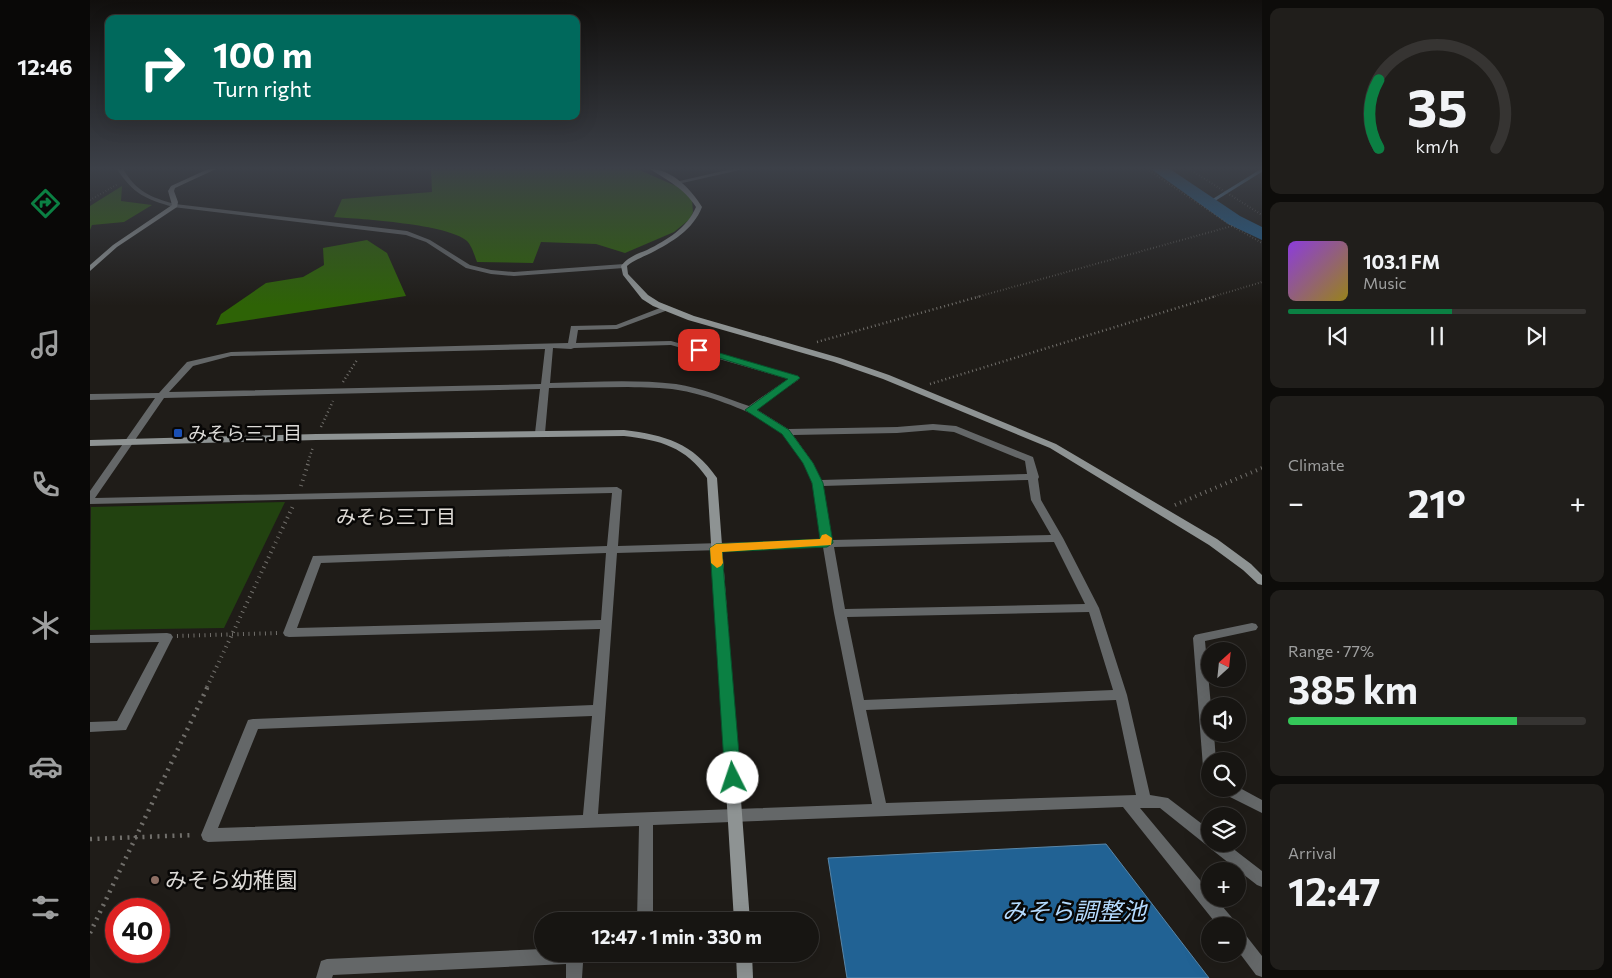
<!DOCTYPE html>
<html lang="en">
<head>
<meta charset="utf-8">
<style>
  body { margin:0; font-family:Commissioner,"Noto Sans JP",sans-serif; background:#201e1b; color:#f1f3f6; height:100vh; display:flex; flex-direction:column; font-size:19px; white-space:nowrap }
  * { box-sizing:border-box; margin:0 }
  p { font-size:16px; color:#9e9f9f }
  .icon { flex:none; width:28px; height:28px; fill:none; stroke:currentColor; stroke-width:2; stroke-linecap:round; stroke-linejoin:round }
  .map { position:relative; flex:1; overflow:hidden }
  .details { display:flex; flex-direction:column; gap:8px; padding:8px; background:#0d0c0a; width:350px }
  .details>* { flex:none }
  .banner { position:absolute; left:15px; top:15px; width:475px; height:105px; border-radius:10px; box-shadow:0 5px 20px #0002,0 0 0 1px #363432; background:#00695c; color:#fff; overflow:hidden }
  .needle { width:32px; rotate:27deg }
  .fabs { position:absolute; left:1111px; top:642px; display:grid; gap:10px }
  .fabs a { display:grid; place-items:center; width:45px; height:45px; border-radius:50%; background:#171512; box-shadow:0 5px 20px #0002,0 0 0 1px #363432; font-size:25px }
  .speed { position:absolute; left:15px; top:898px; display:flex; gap:10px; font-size:25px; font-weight:700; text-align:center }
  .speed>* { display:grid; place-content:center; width:65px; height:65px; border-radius:50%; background:#171512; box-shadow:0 5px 20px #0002,0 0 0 1px #363432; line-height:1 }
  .speed .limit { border:8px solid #d22; background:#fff; color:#111 }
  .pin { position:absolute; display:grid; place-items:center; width:42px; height:42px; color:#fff; margin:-21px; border-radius:10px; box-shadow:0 2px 8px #0006 }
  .me { position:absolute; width:55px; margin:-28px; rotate:356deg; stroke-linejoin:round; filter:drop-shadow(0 0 4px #0008) }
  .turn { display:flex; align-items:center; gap:18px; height:105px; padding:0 25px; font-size:22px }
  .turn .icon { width:65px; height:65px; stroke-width:2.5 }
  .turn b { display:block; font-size:35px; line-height:42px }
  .big { font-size:38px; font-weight:700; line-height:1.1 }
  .details .tile { flex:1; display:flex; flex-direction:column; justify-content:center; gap:8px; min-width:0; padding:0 18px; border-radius:10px; background:#201e1b }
  .details .dial { align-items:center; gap:0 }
  .dial svg { height:130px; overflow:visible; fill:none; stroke:#363432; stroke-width:7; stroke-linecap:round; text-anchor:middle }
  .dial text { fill:#f1f3f6; stroke:none }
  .song { display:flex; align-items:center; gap:15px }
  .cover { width:60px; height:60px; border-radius:8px; background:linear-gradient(135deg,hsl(270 70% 55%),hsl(50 70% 35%)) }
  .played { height:5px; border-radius:2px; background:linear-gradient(90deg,#0b8043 55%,#363432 55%) }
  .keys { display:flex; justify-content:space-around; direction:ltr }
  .heat { display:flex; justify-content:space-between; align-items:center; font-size:28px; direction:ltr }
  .charge { height:8px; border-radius:4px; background:linear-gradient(90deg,#34c759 77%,#363432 0) }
  .trip { position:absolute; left:444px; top:912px; width:285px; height:50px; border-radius:25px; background:#171512; box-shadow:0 5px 20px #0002,0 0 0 1px #363432; font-weight:700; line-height:50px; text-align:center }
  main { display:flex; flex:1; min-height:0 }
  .tab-bar { display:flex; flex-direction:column; width:90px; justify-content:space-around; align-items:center; background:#090807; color:#9e9f9f }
  .tab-bar .icon { width:35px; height:35px }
  .tab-bar .active { color:#0b8043 }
  .tab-bar b { font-size:22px; color:#f1f3f6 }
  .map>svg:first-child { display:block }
  .green { fill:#224210 }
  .forest { fill:#2e6306 }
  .water { fill:#216294; stroke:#5986a8 }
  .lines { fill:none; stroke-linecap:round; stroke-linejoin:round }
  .stream { stroke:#5986a8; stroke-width:3 }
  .river { fill:#216294; fill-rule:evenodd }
  .path-far3 { stroke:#716f6b; stroke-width:2; stroke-dasharray:0.5 2.5; stroke-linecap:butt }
  .path-far2 { stroke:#716f6b; stroke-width:2.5; stroke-dasharray:1 3; stroke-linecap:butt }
  .path-far1 { stroke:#716f6b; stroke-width:4; stroke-dasharray:1 4.5; stroke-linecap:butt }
  .path { stroke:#716f6b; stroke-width:4.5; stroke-dasharray:2 5.5; stroke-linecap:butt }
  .street { fill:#646768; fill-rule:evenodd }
  .secondary { fill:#8e9393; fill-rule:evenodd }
  .route { fill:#0b8043; stroke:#07532c }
  .slow { fill:#f59e0b }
  .transit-dot { fill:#1a4fb4; stroke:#080706; stroke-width:2 }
  .education-dot { fill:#8d6e63; stroke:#080706; stroke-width:2 }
  .labels { text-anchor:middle; stroke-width:5; stroke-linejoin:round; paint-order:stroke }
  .poi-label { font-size:19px; fill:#dcdad7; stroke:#080706; text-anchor:start }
  .neighbourhood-label { font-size:20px; fill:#e2ded9; stroke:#080706 }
  .near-poi-label { font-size:22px; fill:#dcdad7; stroke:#080706; text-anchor:start }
  .near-water-label { font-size:24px; font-style:italic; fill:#b4dafe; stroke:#080706 }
</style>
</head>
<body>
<main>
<nav class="tab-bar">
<b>12:46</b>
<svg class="icon active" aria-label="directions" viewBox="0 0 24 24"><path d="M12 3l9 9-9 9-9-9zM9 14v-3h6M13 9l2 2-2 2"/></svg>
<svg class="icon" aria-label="music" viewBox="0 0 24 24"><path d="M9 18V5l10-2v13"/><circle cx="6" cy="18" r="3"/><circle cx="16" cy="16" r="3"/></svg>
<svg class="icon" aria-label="phone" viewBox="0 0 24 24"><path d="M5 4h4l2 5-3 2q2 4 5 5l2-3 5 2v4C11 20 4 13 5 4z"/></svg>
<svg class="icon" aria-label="climate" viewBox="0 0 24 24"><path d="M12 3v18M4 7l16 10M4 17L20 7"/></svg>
<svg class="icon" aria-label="car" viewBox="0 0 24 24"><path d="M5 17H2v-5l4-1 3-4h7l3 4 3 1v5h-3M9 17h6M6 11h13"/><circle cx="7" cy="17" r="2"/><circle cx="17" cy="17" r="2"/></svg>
<svg class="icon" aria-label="filters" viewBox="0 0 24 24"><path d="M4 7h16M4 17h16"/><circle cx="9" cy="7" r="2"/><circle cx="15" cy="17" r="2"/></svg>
</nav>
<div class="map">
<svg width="1172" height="978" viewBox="0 0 1172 978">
  <rect width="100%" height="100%" fill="#1f1c18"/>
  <!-- green -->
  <path class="green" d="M195,502L134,628L0,630L1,507Z"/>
  <!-- forest -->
  <g class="forest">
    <path d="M341,169H547L593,189L602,200L603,212L600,219L584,232L535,253L506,244L451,242L443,263L387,262C385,257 382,246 377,241C358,224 271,219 244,217L252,199L342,192Z"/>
    <path d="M32,186L31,201L62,205L34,222L2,225L0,230V206Z"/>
    <path d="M277,240L297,253L316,296L126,325L131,314L176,283L213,277L234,265L233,248Z"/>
  </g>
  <!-- water -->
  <path class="water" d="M1016,844L1119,978H757L738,858Z"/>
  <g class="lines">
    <!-- stream -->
    <path class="stream" d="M1119,203L1172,170"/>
    <!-- river -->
    <path class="river" d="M1061,169H1080L1150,216L1172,227V240L1138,224Z"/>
    <!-- path-far3 -->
    <g class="path-far3">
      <path d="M1057,169L1142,226L1172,243"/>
      <path d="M1099,169L1172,215"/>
      <path d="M0,200L28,184"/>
      <path d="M887,297L1142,226"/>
      <path d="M1122,297L1172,282"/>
    </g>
    <!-- path-far2 -->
    <g class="path-far2">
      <path d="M727,342L891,296"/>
      <path d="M253,382L267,360"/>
      <path d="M840,384L1126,296"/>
      <path d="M231,427L243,401"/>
      <path d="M217,465L223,447"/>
    </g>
    <!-- path-far1 -->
    <g class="path-far1">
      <path d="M211,486L218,464"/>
      <path d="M1085,505L1172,468"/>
      <path d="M87,636L189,633"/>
      <path d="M117,687L203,506"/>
    </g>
    <!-- path -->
    <g class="path">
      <path d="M0,839L104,835"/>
      <path d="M0,933L118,686"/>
    </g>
    <!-- street -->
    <g class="street">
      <path d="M27,169H33C47,192 60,197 85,204L317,231L340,240L380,265L401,270L424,272L534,264L537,266L534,268L424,276L401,274L376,268L336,242L316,235L83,207C56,199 43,194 27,169Z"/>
      <path d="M642,169H654L588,184L585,182Z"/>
      <path d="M575,306H578V310L527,329L488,330L486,343L581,341L708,376V380L666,409L698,429L807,427L843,424L866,426L943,457L949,477L948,479L951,500L973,538L1009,608L1037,695L1060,795L1078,798L1120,830V844H1137L1172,871V887L1167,885L1121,849L1119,845L1115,844L1070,808H1050L1120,892V899H1126L1144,920L1146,926H1128L1033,807L563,825V921H547L549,826L118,842L113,840L111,835L158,720L163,719L503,705L510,629L199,637L195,636L193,633L223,556L517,546L522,493L0,504V491L65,398L0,400V394L69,393L97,362L141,352L478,343L481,326L526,325ZM581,345L698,379L659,406C636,398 611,388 586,384C544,379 501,382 460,383L463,348L481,349L484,348ZM455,349L451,384L79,392L103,366L141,356ZM538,387C554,388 572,387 588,390C615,394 673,414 693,434C703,444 718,470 722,483C727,501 729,522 732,540L528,546L532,490L527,487L5,498L74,398L450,389L445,433L450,436L455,433L459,388ZM843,430L864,432L935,461L937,474L731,480L723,463L703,435L807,433ZM938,480L941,500L961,535L742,540L732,486ZM964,542L995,604L755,609L744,547ZM733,547L744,613L782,804L508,814L527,553ZM516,553L511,620L207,628L231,563ZM999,612L1023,690L774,700L757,617ZM1026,700L1046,795L796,803L776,710ZM502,716L493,815L128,828L168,729Z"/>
      <path d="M1162,623L1166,624L1168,627L1166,630L1115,641L1121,706H1120V734H1124L1126,761H1120V773L1115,771L1113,767L1103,638L1105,635L1109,634Z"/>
      <path d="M77,633L81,634L83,637L36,730L0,732V722L27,721L69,642L0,643V635Z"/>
      <path d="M1148,787L1172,800V813L1132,793L1130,789H1148Z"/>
      <path d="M1148,931L1154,933L1172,956V977L1166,975L1148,951Z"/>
      <path d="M452,949V954H523L521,960L515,962L493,963L492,978H476V964L243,975L242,978H226L231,961L237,959Z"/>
    </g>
    <!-- secondary -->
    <g class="secondary">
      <path d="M118,169H126L85,188L84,191L88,202L87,207L27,247L0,271V265L23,245L82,205L78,191L81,186Z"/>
      <path d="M560,169C582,169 602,190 612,207C603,230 582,242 561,253C553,257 544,260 537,266L538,274L558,295L569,302L604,316L750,358L799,375L966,444L1127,539L1161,564L1172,575V585L1168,584L1153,570L1119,545L960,448L793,379L744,362L598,320L563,306L552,299L533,275L531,266C538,257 547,254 557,250C577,240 597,228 606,207C594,188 578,181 560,169Z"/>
      <path d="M534,430C575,435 603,443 627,478L660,921H644L617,478C596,447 570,440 534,436L226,440L0,446V440L226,434Z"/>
      <path d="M646,954H662L663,978H647Z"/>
    </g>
  </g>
  <!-- sky -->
  <linearGradient id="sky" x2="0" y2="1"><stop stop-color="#110f0d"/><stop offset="0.55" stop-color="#3c4048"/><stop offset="1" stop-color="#3c4048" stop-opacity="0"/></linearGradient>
  <rect width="1172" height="306" fill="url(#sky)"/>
  <!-- route -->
  <path class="route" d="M609,347L708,376L710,378L667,410L699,430L723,463L733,483L743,543L737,547L632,552L651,778L649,783L643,785L637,783L635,778L620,548L626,544L730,539L722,483L713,463L692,434L655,410L698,379L606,351L604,350Z"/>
  <!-- slow -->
  <path class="slow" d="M736,534L742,538L741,545L632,552L633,563L631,566L627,568L621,563L620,548L626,544L730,539L732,535Z"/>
  <!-- markers -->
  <rect class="transit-dot" x="83" y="428" width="10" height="10" rx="2.5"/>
  <circle class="education-dot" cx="65" cy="880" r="5"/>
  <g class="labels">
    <!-- poi labels -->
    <g class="poi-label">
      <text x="98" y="440">みそら三丁目</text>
    </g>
    <!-- neighbourhood labels -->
    <g class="neighbourhood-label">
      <text x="306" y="524">みそら三丁目</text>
    </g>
    <!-- near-poi labels -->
    <g class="near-poi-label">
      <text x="75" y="888">みそら幼稚園</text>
    </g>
    <!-- near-water labels -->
    <g class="near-water-label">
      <text x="984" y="920">みそら調整池</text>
    </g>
  </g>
</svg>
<div class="fabs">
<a><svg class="needle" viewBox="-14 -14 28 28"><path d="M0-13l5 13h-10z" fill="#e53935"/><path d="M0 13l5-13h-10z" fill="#9e9f9f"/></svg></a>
<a><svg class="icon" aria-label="sound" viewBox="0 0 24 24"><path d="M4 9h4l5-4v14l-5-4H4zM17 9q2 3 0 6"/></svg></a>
<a><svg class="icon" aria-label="search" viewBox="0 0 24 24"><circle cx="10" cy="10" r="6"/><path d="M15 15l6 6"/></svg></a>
<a><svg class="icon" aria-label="layers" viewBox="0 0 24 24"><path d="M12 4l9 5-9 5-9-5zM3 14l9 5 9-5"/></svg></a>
<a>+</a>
<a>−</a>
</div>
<div class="speed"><div class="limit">40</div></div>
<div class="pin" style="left:609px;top:350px;background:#d93025"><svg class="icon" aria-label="arrive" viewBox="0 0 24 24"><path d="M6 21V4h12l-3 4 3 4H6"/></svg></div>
<svg class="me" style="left:643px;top:778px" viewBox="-20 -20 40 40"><circle r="19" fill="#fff"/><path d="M0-13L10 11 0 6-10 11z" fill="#0b8043"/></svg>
<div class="trip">12:47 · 1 min · 330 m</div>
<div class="banner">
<div class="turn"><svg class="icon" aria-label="right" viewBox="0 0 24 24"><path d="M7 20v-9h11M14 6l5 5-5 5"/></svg><div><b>100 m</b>Turn right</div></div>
</div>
</div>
<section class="details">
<div class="tile dial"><svg viewBox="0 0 100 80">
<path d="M14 69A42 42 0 1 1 86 69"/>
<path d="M14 69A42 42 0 0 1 14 27" stroke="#0b8043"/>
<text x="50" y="56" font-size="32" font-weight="700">35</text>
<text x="50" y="72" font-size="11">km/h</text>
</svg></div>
<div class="tile">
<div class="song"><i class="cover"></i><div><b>103.1 FM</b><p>Music</p></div></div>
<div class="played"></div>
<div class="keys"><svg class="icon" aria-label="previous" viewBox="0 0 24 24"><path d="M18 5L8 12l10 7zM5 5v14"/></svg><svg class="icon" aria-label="pause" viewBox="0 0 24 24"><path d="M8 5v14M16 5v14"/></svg><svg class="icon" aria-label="next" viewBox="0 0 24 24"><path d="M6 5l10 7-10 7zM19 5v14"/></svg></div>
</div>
<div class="tile"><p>Climate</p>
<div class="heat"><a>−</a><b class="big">21°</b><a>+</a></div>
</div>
<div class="tile"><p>Range · 77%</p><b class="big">385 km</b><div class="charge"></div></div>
<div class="tile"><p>Arrival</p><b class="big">12:47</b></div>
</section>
</main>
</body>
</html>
